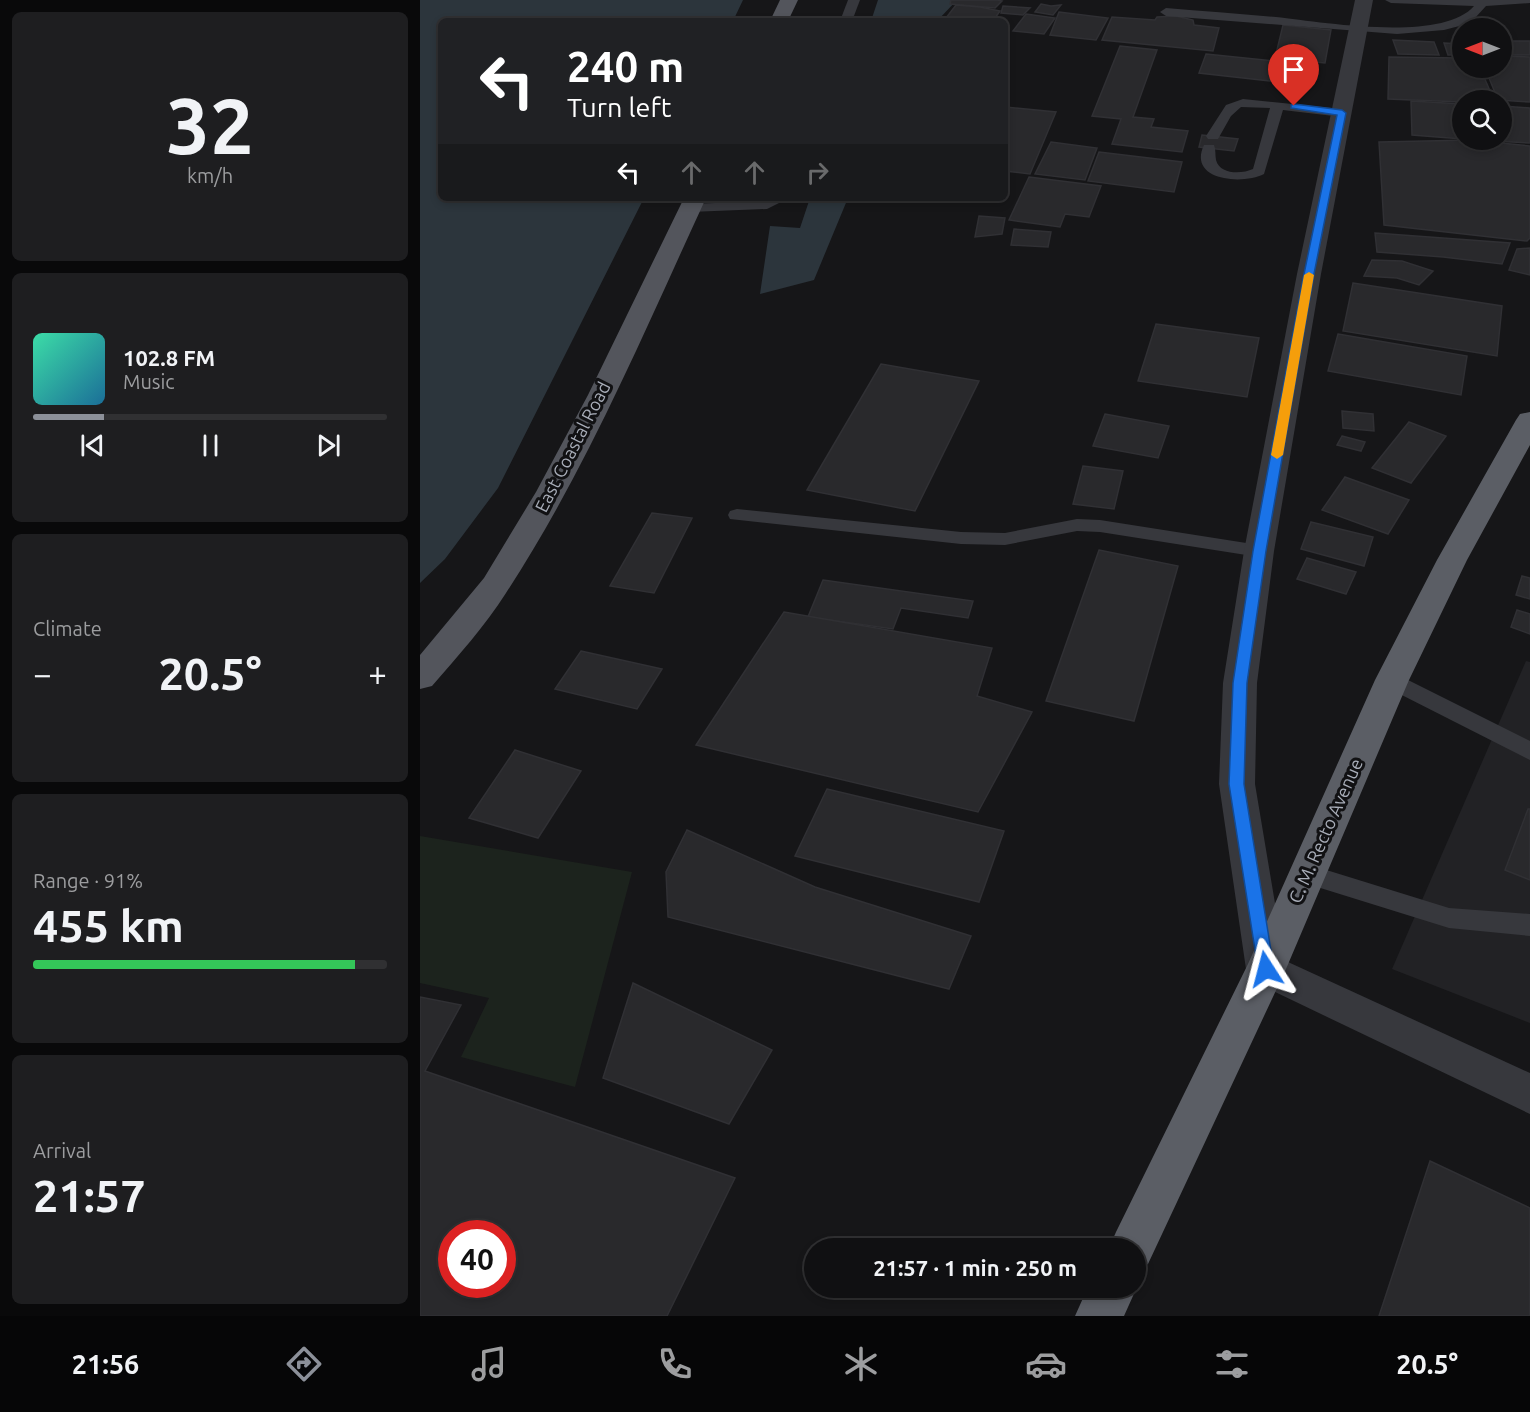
<!DOCTYPE html>
<html lang="en">
<head>
<meta charset="utf-8">
<style>
  body { margin:0; font-family:Ubuntu,sans-serif; background:#1e1e20; color:#f1f3f6; height:100vh; display:flex; flex-direction:column; font-size:22px; white-space:nowrap }
  * { box-sizing:border-box; margin:0 }
  p { font-size:20px; color:#9c9d9f }
  .icon { flex:none; width:33px; height:33px; fill:none; stroke:currentColor; stroke-width:2; stroke-linecap:round; stroke-linejoin:round }
  .map { position:relative; flex:1; overflow:hidden }
  .panel { display:flex; flex-direction:column; gap:12px; padding:12px; background:#09090a; width:420px }
  .panel>* { flex:none }
  .guide { position:absolute; left:18px; top:18px; width:570px; height:183px; border-radius:9px; box-shadow:0 3px 9px #0003,0 0 0 2px #303032; background:#202124; color:#fff; overflow:hidden }
  .needle { width:39px; rotate:270deg }
  .controls { position:absolute; left:1032px; top:18px; display:grid; gap:12px }
  .controls a { display:grid; place-items:center; width:60px; height:60px; border-radius:50%; background:#101012; box-shadow:0 3px 9px #0003,0 0 0 2px #303032; font-size:30px }
  .speed { position:absolute; left:18px; top:1220px; display:flex; gap:12px; font-size:30px; font-weight:700; text-align:center }
  .speed>* { display:grid; place-content:center; width:78px; height:78px; border-radius:50%; background:#101012; box-shadow:0 3px 9px #0003,0 0 0 2px #303032; line-height:1 }
  .speed .limit { border:9px solid #d22; background:#fff; color:#111 }
  .pin { position:absolute; display:grid; place-items:center; width:51px; height:51px; color:#fff; margin:-62px -26px; border-radius:50% 50% 50% 0; rotate:-45deg; box-shadow:0 0 6px #0007 }
  .pin .icon { rotate:45deg }
  .me { position:absolute; width:66px; margin:-33px; rotate:351deg; stroke-linejoin:round; filter:drop-shadow(0 0 4px #0008) }
  .turn { display:flex; align-items:center; gap:21px; height:126px; padding:0 30px; font-size:27px }
  .turn .icon { width:78px; height:78px; stroke-width:2.5 }
  .turn b { display:block; font-size:42px; line-height:51px }
  .lanes { display:flex; align-items:center; height:57px; padding:0 30px; background:#0003; justify-content:center; gap:30px; direction:ltr }
  .lanes .off { opacity:.35 }
  .big { font-size:45px; font-weight:600; line-height:1.1 }
  .panel .card { flex:1; display:flex; flex-direction:column; justify-content:center; gap:9px; min-width:0; padding:0 21px; border-radius:9px; background:#1e1e20 }
  .panel .dial { align-items:center; gap:0 }
  .dial b { font-size:78px; line-height:1 }
  .song { display:flex; align-items:center; gap:18px }
  .cover { width:72px; height:72px; border-radius:9px; background:linear-gradient(135deg,hsl(160 70% 55%),hsl(200 70% 35%)) }
  .played { height:6px; border-radius:3px; background:linear-gradient(90deg,#8c9099 20%,#303032 20%) }
  .keys { display:flex; justify-content:space-around; direction:ltr }
  .heat { display:flex; justify-content:space-between; align-items:center; font-size:33px; direction:ltr }
  .charge { height:9px; border-radius:4px; background:linear-gradient(90deg,#34c759 91%,#303032 0) }
  .trip { position:absolute; left:384px; top:1238px; width:342px; height:60px; border-radius:30px; background:#101012; box-shadow:0 3px 9px #0003,0 0 0 2px #303032; font-weight:600; line-height:60px; text-align:center }
  .menu { display:flex; height:96px; justify-content:space-around; align-items:center; background:#060607; color:#9c9d9f }
  .menu .icon { width:42px; height:42px }
  .menu .current { color:#8c9099 }
  .menu b { font-size:27px; color:#f1f3f6 }
  main { display:flex; flex:1; min-height:0 }
  .map>svg:first-child { display:block }
  .built { fill:#222225 }
  .green { fill:#1c231d }
  .water { fill:#2c353c }
  .building { fill:#29292c; stroke:#303034; stroke-width:1.5; fill-rule:evenodd }
  .lines { fill:none; stroke-linecap:round; stroke-linejoin:round }
  .service { fill:#37383d; fill-rule:evenodd }
  .minor { fill:#37383d; fill-rule:evenodd }
  .tertiary { fill:#37383d; fill-rule:evenodd }
  .primary { fill:#53555c; fill-rule:evenodd }
  .trunk { fill:#5b5e65; fill-rule:evenodd }
  .route { fill:#1a73e8; stroke:#114b97; stroke-width:1.5 }
  .slow { fill:#f59e0b }
  .labels { text-anchor:middle; stroke-width:6; stroke-linejoin:round; paint-order:stroke }
  .street-label { font-size:18px; fill:#a8adb8; stroke:#111113 }
</style>
</head>
<body>
<main>
<section class="panel">
<div class="card dial"><b>32</b><p>km/h</p></div>
<div class="card">
<div class="song"><i class="cover"></i><div><b>102.8 FM</b><p>Music</p></div></div>
<div class="played"></div>
<div class="keys"><svg class="icon" aria-label="previous" viewBox="0 0 24 24"><path d="M18 5L8 12l10 7zM5 5v14"/></svg><svg class="icon" aria-label="pause" viewBox="0 0 24 24"><path d="M8 5v14M16 5v14"/></svg><svg class="icon" aria-label="next" viewBox="0 0 24 24"><path d="M6 5l10 7-10 7zM19 5v14"/></svg></div>
</div>
<div class="card"><p>Climate</p>
<div class="heat"><a>−</a><b class="big">20.5°</b><a>+</a></div>
</div>
<div class="card"><p>Range · 91%</p><b class="big">455 km</b><div class="charge"></div></div>
<div class="card"><p>Arrival</p><b class="big">21:57</b></div>
</section>
<div class="map">
<svg width="1110" height="1316" viewBox="0 0 1110 1316">
  <rect width="100%" height="100%" fill="#161618"/>
  <!-- built -->
  <path class="built" d="M1106,661L1110,662V1023L972,969Z"/>
  <!-- green -->
  <path class="green" d="M0,836L212,872L155,1087L41,1057L69,998L0,983Z"/>
  <!-- water -->
  <g class="water">
    <path d="M0,0H323L313,21H21V198H224L78,488L25,559L0,583Z"/>
    <path d="M458,0H537L517,21H451Z"/>
    <path d="M390,198H428L394,280L340,294L350,226L380,228Z"/>
  </g>
  <!-- building -->
  <g class="building">
    <path d="M531,0H577L582,1L575,8L530,4Z"/>
    <path d="M621,4L631,6L641,5L633,15L615,12Z"/>
    <path d="M536,5L560,7L580,11L573,21L553,17L526,18Z"/>
    <path d="M583,6L610,8L603,15L581,13Z"/>
    <path d="M639,12L688,18L676,40L630,35Z"/>
    <path d="M606,14L635,18L624,34L593,31Z"/>
    <path d="M756,16L773,20L774,25L799,28L793,51L682,40L692,17L735,20L737,17Z"/>
    <path d="M863,25L911,30L905,63L855,58Z"/>
    <path d="M973,40L1014,42L1019,55L978,54Z"/>
    <path d="M1085,41H1110V55H1093Z"/>
    <path d="M1024,43L1042,44V55H1028Z"/>
    <path d="M700,46L737,50L713,117L734,119L731,127L768,131L762,152L692,144L701,119L672,116Z"/>
    <path d="M786,54L873,63L867,83L779,73Z"/>
    <path d="M1082,56L1110,57V102L1078,100L1065,68H1082Z"/>
    <path d="M969,57L1042,58V68H1060L1074,100L1042,102L968,99Z"/>
    <path d="M991,101L1042,104V139L992,135Z"/>
    <path d="M1082,106L1110,108V143L1054,140H1082Z"/>
    <path d="M585,107L636,112L610,174L585,171Z"/>
    <path d="M782,135L818,139L814,151L779,147Z"/>
    <path d="M1051,140L1110,146V238L1107,241L964,225L959,142Z"/>
    <path d="M631,142L677,148L665,180L615,174Z"/>
    <path d="M679,152L762,162L754,192L668,181Z"/>
    <path d="M609,177L681,186L669,217L645,214L640,227L589,220Z"/>
    <path d="M559,216L585,218L582,234L555,237Z"/>
    <path d="M594,229L631,232L628,247L591,245Z"/>
    <path d="M955,233L1090,243L1082,264L1023,257L957,252Z"/>
    <path d="M1110,248V275L1089,270L1097,249Z"/>
    <path d="M952,260L982,261L1013,271L999,285L977,278L944,276Z"/>
    <path d="M933,283L1082,306L1077,356L923,331Z"/>
    <path d="M736,324L839,338L827,397L718,381Z"/>
    <path d="M918,334L1047,356L1041,395L908,371Z"/>
    <path d="M461,364L559,381L495,511L387,490Z"/>
    <path d="M922,411L953,414L954,431L923,428Z"/>
    <path d="M685,414L749,426L738,458L673,446Z"/>
    <path d="M989,422L1026,436L991,483L952,468Z"/>
    <path d="M922,436L945,442L941,451L917,445Z"/>
    <path d="M663,466L703,471L694,509L653,504Z"/>
    <path d="M925,477L989,500L968,534L902,510Z"/>
    <path d="M232,513L272,518L234,593L190,586Z"/>
    <path d="M891,522L953,537L944,566L881,549Z"/>
    <path d="M679,550L758,566L714,721L626,701Z"/>
    <path d="M887,558L936,572L926,594L877,579Z"/>
    <path d="M1102,576L1110,578V599L1096,595Z"/>
    <path d="M403,580L553,601L548,618L481,608L473,629L388,617Z"/>
    <path d="M1097,610L1110,614V634L1091,627Z"/>
    <path d="M364,612L572,648L557,696L612,712L558,812L276,745Z"/>
    <path d="M161,651L242,669L217,709L135,689Z"/>
    <path d="M95,750L161,771L118,838L49,818Z"/>
    <path d="M407,789L584,831L559,902L375,856Z"/>
    <path d="M1108,809H1110V880L1085,870Z"/>
    <path d="M267,830L395,887L551,936L529,989L248,917L246,872Z"/>
    <path d="M213,983L352,1050L309,1124L183,1078Z"/>
    <path d="M0,997L41,1005L5,1071L315,1178L247,1316H0ZM32,1233H82V1284H32Z"/>
    <path d="M1010,1161L1110,1208V1316H959Z"/>
  </g>
  <g class="lines">
    <!-- service -->
    <g class="service">
      <path d="M428,0H440L432,21H420Z"/>
      <path d="M965,0H1110V3L1066,6L1055,18L1047,24L1024,30L977,34L746,16L740,12L746,8C783,11 820,14 856,17C902,22 1022,43 1054,6L971,3Z"/>
      <path d="M823,99L922,109L929,113L922,117L863,110L844,174C823,185 767,181 784,145H794C796,150 795,155 796,160C800,175 822,174 833,169L850,108L821,107L811,116L798,139H788L786,136L806,105Z"/>
      <path d="M350,198H369L347,209L270,212L263,208L270,204L344,201Z"/>
      <path d="M317,509L541,532L585,533L657,519L680,520L839,545L846,546L849,551L846,556L839,557L680,532L657,531L585,545L541,544L310,519L308,515L310,511Z"/>
      <path d="M972,672L1110,741V760L964,686L961,680L964,674Z"/>
      <path d="M887,864L1029,908L1110,914V936L1029,928L878,881L875,874L878,867Z"/>
    </g>
    <!-- minor -->
    <path class="minor" d="M846,952L1110,1073V1114L832,981L826,969L832,957Z"/>
    <!-- tertiary -->
    <path class="tertiary" d="M935,0H953L901,274L854,551L837,683L835,784L866,969L860,981L846,986L832,981L826,969L799,784L803,683L824,551L877,274Z"/>
    <!-- primary -->
    <g class="primary">
      <path d="M360,0H378L368,21H350Z"/>
      <path d="M264,198H286C224,332 167,469 86,593C65,626 38,656 12,686L0,689V655L64,578L116,492L168,395Z"/>
    </g>
    <!-- trunk -->
    <g class="trunk">
      <path d="M1110,412V445L1047,560L989,680L866,969L728,1264L716,1270V1248H689L696,1232L828,964L955,680L1017,560L1096,420L1100,414Z"/>
      <path d="M716,1285L717,1287L704,1316H655L668,1287H716Z"/>
    </g>
  </g>
  <!-- route -->
  <path class="route" d="M874,104L922,110L926,113L894,274L846,551L827,683L824,784L854,969L852,974L846,976L840,974L838,969L809,784L813,683L833,551L884,274L917,115L871,108V105Z"/>
  <!-- slow -->
  <path class="slow" d="M889,272L894,275L863,455L857,459L851,455L884,275Z"/>
  <g class="labels">
    <!-- street labels -->
    <g class="street-label">
      <text transform="translate(153 447) rotate(-63)" y="6">East Coastal Road</text>
      <text transform="translate(906 831) rotate(-66)" y="6">C. M. Recto Avenue</text>
    </g>
  </g>
</svg>
<div class="controls">
<a><svg class="needle" viewBox="-14 -14 28 28"><path d="M0-13l5 13h-10z" fill="#e53935"/><path d="M0 13l5-13h-10z" fill="#9c9d9f"/></svg></a>
<a><svg class="icon" aria-label="search" viewBox="0 0 24 24"><circle cx="10" cy="10" r="6"/><path d="M15 15l6 6"/></svg></a>
</div>
<div class="speed"><div class="limit">40</div></div>
<div class="pin" style="left:874px;top:106px;background:#d93025"><svg class="icon" aria-label="arrive" viewBox="0 0 24 24"><path d="M6 21V4h12l-3 4 3 4H6"/></svg></div>
<svg class="me" style="left:846px;top:969px" viewBox="-20 -20 40 40"><path d="M0-17L14 15 0 8-14 15z" fill="#1a73e8" stroke="#fff" stroke-width="4"/></svg>
<div class="trip">21:57 · 1 min · 250 m</div>
<div class="guide">
<div class="turn"><svg class="icon" aria-label="left" viewBox="0 0 24 24"><path d="M17 20v-9H6M10 6l-5 5 5 5"/></svg><div><b>240 m</b>Turn left</div></div>
<div class="lanes"><svg class="icon" aria-label="left" viewBox="0 0 24 24"><path d="M17 20v-9H6M10 6l-5 5 5 5"/></svg><svg class="icon off" aria-label="ahead" viewBox="0 0 24 24"><path d="M12 20V5M6 11l6-6 6 6"/></svg><svg class="icon off" aria-label="ahead" viewBox="0 0 24 24"><path d="M12 20V5M6 11l6-6 6 6"/></svg><svg class="icon off" aria-label="right" viewBox="0 0 24 24"><path d="M7 20v-9h11M14 6l5 5-5 5"/></svg></div>
</div>
</div>
</main>
<nav class="menu">
<b>21:56</b>
<svg class="icon current" aria-label="directions" viewBox="0 0 24 24"><path d="M12 3l9 9-9 9-9-9zM9 14v-3h6M13 9l2 2-2 2"/></svg>
<svg class="icon" aria-label="music" viewBox="0 0 24 24"><path d="M9 18V5l10-2v13"/><circle cx="6" cy="18" r="3"/><circle cx="16" cy="16" r="3"/></svg>
<svg class="icon" aria-label="phone" viewBox="0 0 24 24"><path d="M5 4h4l2 5-3 2q2 4 5 5l2-3 5 2v4C11 20 4 13 5 4z"/></svg>
<svg class="icon" aria-label="climate" viewBox="0 0 24 24"><path d="M12 3v18M4 7l16 10M4 17L20 7"/></svg>
<svg class="icon" aria-label="car" viewBox="0 0 24 24"><path d="M5 17H2v-5l4-1 3-4h7l3 4 3 1v5h-3M9 17h6M6 11h13"/><circle cx="7" cy="17" r="2"/><circle cx="17" cy="17" r="2"/></svg>
<svg class="icon" aria-label="filters" viewBox="0 0 24 24"><path d="M4 7h16M4 17h16"/><circle cx="9" cy="7" r="2"/><circle cx="15" cy="17" r="2"/></svg>
<b>20.5°</b>
</nav>
</body>
</html>
